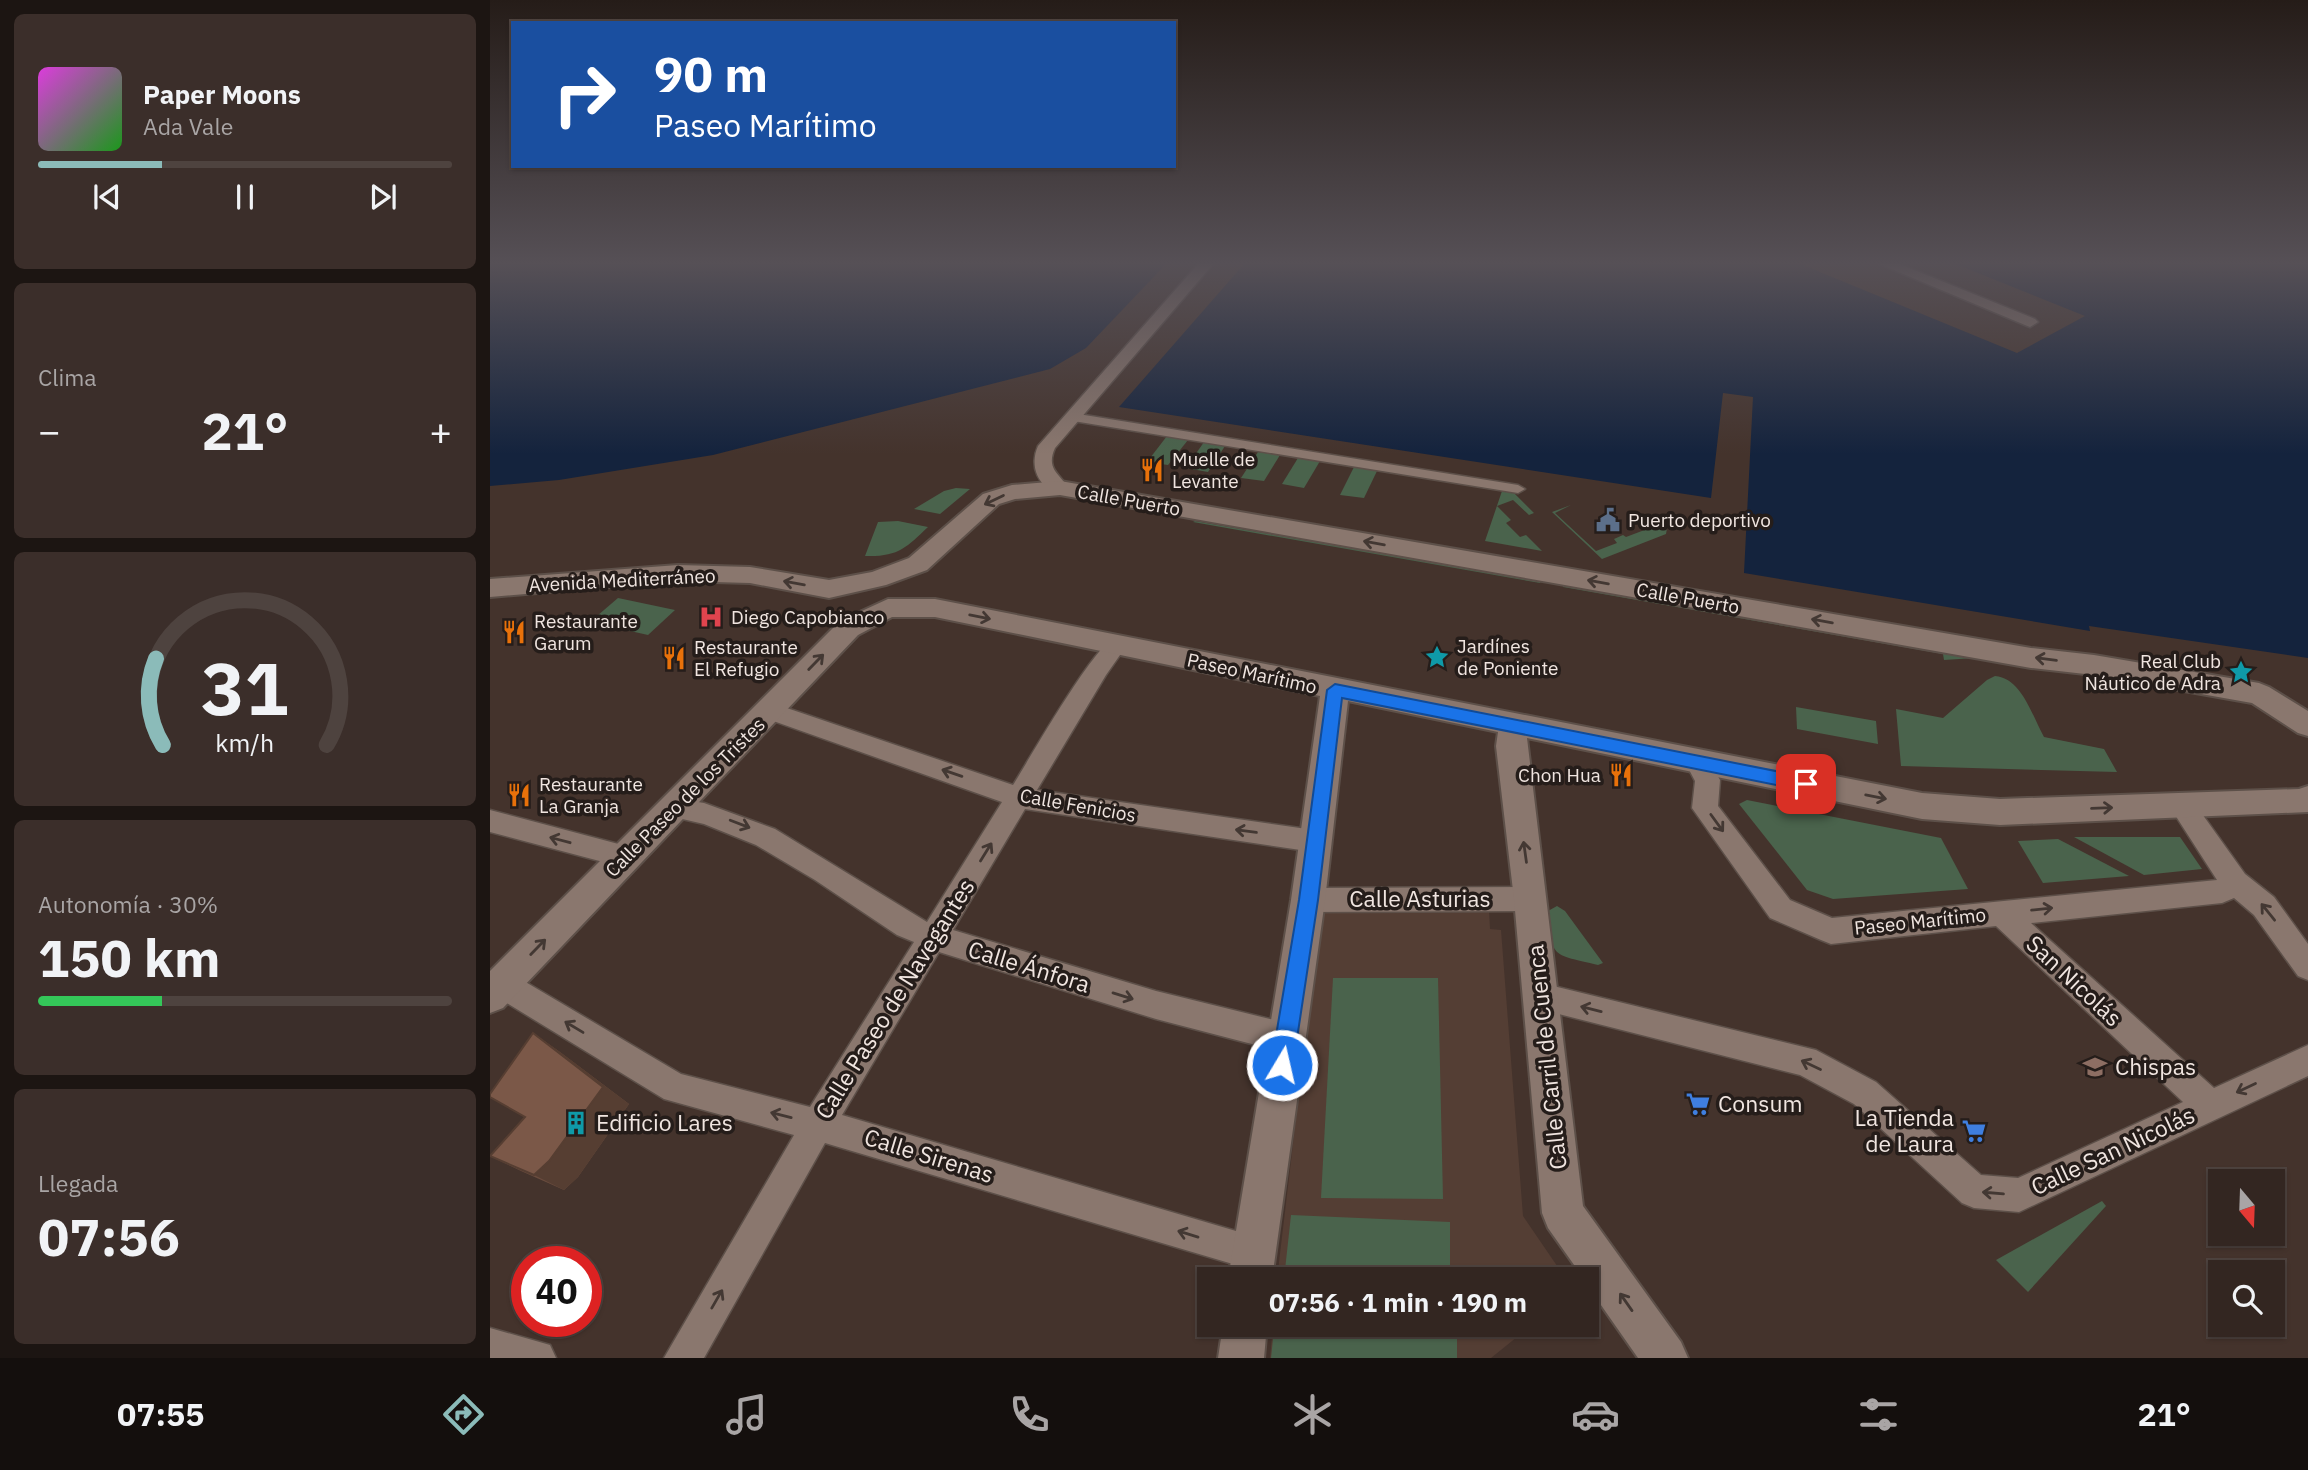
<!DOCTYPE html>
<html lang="es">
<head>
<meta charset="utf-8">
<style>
  body { margin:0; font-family:"IBM Plex Sans",sans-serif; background:#3b2e2a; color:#f1f3f6; height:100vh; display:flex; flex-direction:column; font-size:26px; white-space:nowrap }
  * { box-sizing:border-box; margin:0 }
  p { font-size:23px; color:#a9a5a5 }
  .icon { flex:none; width:38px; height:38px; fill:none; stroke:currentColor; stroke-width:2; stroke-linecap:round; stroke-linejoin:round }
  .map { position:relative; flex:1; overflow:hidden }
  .sheet { display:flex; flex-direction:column; gap:14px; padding:14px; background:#1c1512; width:490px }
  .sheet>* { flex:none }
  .hud { position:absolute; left:21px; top:21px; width:665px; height:147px; border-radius:0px; box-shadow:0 2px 5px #0004,0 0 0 2px #4e433f; background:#1a4fa0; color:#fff; overflow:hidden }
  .needle { width:46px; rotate:161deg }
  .fabs { position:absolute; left:1718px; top:1169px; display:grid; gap:14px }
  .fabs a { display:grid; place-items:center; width:77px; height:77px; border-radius:0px; background:#332621; box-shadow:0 2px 5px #0004,0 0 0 2px #4e433f; font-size:35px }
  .speed { position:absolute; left:21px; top:1246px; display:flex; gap:14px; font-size:35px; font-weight:700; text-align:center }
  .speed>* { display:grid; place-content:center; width:91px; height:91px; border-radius:50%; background:#332621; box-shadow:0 2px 5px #0004,0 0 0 2px #4e433f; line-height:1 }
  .speed .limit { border:10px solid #d22; background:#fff; color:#111 }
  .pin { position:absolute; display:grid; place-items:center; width:60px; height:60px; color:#fff; margin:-30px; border-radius:14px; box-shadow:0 4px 10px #0006 }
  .me { position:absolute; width:77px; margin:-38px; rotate:9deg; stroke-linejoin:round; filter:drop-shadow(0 0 5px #0008) }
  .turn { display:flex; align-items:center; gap:24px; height:147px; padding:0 28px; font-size:32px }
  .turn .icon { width:91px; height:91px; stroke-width:2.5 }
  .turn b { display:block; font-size:49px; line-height:60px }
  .big { font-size:52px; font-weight:700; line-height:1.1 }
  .sheet .tile { flex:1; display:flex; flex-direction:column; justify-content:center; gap:10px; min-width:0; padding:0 24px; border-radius:10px; background:#3b2e2a }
  .sheet .dial { align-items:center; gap:0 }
  .dial svg { height:182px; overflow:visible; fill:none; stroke:#4e433f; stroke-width:7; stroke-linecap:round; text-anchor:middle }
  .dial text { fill:#f1f3f6; stroke:none }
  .song { display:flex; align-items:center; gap:21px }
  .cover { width:84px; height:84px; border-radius:10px; background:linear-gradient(135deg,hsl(300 70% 55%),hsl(120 70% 35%)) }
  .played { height:7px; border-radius:4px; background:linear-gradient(90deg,#8bbbb9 30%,#4e433f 30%) }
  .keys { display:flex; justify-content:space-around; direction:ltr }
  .heat { display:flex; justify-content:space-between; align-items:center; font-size:38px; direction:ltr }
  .charge { height:10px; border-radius:5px; background:linear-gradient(90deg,#34c759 30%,#4e433f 0) }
  .trip { position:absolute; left:707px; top:1267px; width:402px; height:70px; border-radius:0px; background:#332621; box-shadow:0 2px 5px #0004,0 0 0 2px #4e433f; font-weight:700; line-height:70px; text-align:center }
  .menu { display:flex; height:112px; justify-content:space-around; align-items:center; background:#140f0d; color:#a9a5a5 }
  .menu .icon { width:49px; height:49px }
  .menu .active { color:#8bbbb9 }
  .menu b { font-size:32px; color:#f1f3f6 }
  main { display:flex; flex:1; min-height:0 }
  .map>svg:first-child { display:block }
  .built { fill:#543e34 }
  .green { fill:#4a634c }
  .water { fill:#14233d }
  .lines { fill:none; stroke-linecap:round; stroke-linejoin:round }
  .pedestrian-casing { stroke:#5d5049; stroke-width:3 }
  .minor-casing { stroke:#5d5049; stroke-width:3 }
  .tertiary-casing { stroke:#5d5049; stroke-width:4 }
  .pedestrian { fill:#8a776e; fill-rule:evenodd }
  .minor { fill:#8a776e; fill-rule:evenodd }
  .tertiary { fill:#8a776e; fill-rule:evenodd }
  .wall { fill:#6a4c3e }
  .shaded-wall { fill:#563e32 }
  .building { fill:#7b5848; stroke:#563e32; stroke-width:2 }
  .oneway { stroke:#433833 }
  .route { fill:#1a73e8; stroke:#114b97; stroke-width:2 }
  .labels { text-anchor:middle; stroke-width:7; stroke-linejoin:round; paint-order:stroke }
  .poi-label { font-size:19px; fill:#f0e5e0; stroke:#251d1a; text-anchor:start }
  .street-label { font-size:19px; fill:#f0e5e0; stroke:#251d1a }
  .near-street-label { font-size:23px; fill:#f0e5e0; stroke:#251d1a }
  .near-poi-label { font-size:23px; fill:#f0e5e0; stroke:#251d1a; text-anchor:start }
</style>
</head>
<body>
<main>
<section class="sheet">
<div class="tile">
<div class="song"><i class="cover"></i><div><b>Paper Moons</b><p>Ada Vale</p></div></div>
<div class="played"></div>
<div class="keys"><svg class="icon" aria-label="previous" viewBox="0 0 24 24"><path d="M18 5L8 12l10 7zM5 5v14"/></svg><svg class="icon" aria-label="pause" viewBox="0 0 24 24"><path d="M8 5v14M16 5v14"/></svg><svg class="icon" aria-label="next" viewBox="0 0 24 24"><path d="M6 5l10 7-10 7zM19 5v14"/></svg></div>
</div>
<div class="tile"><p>Clima</p>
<div class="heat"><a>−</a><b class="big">21°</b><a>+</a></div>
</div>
<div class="tile dial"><svg viewBox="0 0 100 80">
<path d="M14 69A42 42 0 1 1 86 69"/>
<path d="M14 69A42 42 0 0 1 11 31" stroke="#8bbbb9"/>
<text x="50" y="56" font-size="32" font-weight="700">31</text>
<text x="50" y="72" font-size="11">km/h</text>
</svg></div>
<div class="tile"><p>Autonomía · 30%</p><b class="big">150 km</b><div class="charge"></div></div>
<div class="tile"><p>Llegada</p><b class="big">07:56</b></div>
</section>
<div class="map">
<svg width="1818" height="1358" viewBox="0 0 1818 1358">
  <rect width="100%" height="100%" fill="#44332c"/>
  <!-- built -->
  <g class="built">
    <path d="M831,908L999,910L1000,929L1011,930L1033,1216L1076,1279H787Z"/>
    <path d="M783,1325H1042L1001,1358H780Z"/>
  </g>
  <!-- green -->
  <g class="green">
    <path d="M677,436L698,440L678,465L657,462Z"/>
    <path d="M714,442L735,446L718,472L696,468Z"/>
    <path d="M768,452L790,455L774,481L751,478Z"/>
    <path d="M808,458L830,461L814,488L792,484Z"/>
    <path d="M864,467L887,471L874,498L850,495Z"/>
    <path d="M466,488L480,489L450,514L424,509L454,491Z"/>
    <path d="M1012,491L1023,492L1044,513L1039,515L1023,500L1007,506L1021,520L1016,523L1030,537L1036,535L1052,551L995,541Z"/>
    <path d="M1081,505L1065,513L1106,551L1127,543L1124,539L1133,535L1136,537L1165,526L1153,515L1179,517L1176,534L1112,559L1062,512Z"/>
    <path d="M408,521L438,527C416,548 408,557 375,556L388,522Z"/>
    <path d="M705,521L1051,581L1050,583L703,522Z"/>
    <path d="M1073,585L1485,658L1454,660L1453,654L1073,587Z"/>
    <path d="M128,598L185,610L158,635L100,622Z"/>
    <path d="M1505,676C1532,678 1542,716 1554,737L1614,749L1627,772L1411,766L1406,709L1453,718L1497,680Z"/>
    <path d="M1306,707L1386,721L1388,744L1307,729Z"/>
    <path d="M1257,800L1451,838L1478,889L1343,899L1317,890L1249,804Z"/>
    <path d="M1584,837H1690L1712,869L1654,875Z"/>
    <path d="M1568,839L1639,876L1553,883L1528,841Z"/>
    <path d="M1067,906L1075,911L1113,963L1108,965C1063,954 1061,959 1058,911Z"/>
    <path d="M843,978H948L953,1199L831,1198Z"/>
    <path d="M1612,1201L1616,1206L1538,1292L1506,1260Z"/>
    <path d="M801,1215L960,1222V1279H794Z"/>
    <path d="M784,1329L967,1337V1358H781Z"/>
  </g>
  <!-- water -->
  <g class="water">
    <path d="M0,263H677L596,348L560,369L223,455L69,480L0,486Z"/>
    <path d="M755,263H1308L1527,353L1595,316L1463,263H1818V658L1599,626L1600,631L1254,573L1263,397L1233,393L1221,498L629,407Z"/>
  </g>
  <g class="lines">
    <!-- pedestrian casing -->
    <g class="pedestrian-casing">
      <path id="pedestrian" d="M582,413L1028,485L1035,489L1028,493L577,420V414Z"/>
    </g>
    <!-- minor casing -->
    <g class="minor-casing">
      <g id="minor">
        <path d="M709,263H724L565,448C556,468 568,473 579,488L570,494C548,488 539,466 548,446Z"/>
        <path d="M1387,263H1407L1545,319L1548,322L1540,327L1535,325Z"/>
        <path d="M626,637L634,639L637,645L616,675L547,790L824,830L833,833L837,841L833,849L824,852L535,809L463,930L666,991L796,1023L807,1028L811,1038L807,1048L796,1053L666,1019L449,952L352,1115L763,1236L775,1241L780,1253L775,1265L763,1270L335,1143L214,1358H174L304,1135L174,1099L2,994V974L12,970L22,974L191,1074L320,1107L424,942L407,935L325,880L266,845L214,824L175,815L171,808L175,801L184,798L214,803L285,829L437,922L512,802L272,717L268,711L272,705L280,702L288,705L523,785C539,760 605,643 626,637Z"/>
        <path d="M1207,752L1216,755L1230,780L1228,806L1300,900L1342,918L1727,880L1678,804L1682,797L1691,794L1700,797L1755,874L1784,897L1818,944V980L1808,976L1764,915L1744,898L1732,903L1541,923L1724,1088L1818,1045V1076L1529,1212L1484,1208L1472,1203L1364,1104L1310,1075L1041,1007L1036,997L1041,987L1051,983L1326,1050L1386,1082L1491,1175L1528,1178L1693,1102L1506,926L1341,944L1331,940L1280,918L1202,808L1205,781L1195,762L1198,755Z"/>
        <path d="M0,810L136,846L145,849L149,857L145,865L136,868L0,832Z"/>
        <path d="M1041,887L1051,890L1055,899L1051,908L1041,911L818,912L808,909L804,900L808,891L818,888Z"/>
        <path d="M0,1328L60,1345L66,1358H0Z"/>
      </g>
    </g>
    <!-- tertiary casing -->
    <g class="tertiary-casing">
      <g id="tertiary">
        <path d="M570,481L1541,648L1604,655L1769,683L1779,687L1818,711V736L1808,733L1762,703L1604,675L1541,668L570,495L525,499L509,504L437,570L396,585L339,598L260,583L188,581L0,597V579L188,565L260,567L339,580L382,572L419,558L493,494L522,485Z"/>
        <path d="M398,599H445L1432,793L1510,799L1809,789L1818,786V812L1510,825L1432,819L1037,738L1093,1206L1191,1342L1198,1358H1148L1097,1285V1279H1094L1058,1228L1052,1213L1024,899L1006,746L1008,732L858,701L835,900L782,1279H738L801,900L830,696L445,617H402L368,635L13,1008L0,1013V971L350,621Z"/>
        <path d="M733,1325H777L774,1358H728Z"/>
      </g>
    </g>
    <!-- pedestrian -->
    <use href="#pedestrian" class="pedestrian"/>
    <!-- minor -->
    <use href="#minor" class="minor"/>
    <!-- tertiary -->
    <use href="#tertiary" class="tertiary"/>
  </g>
  <!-- wall -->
  <path class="wall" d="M43,1033L70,1052L139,1104L88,1177L74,1190L31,1171L0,1156L35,1117Z"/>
  <!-- shaded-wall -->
  <path class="shaded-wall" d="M43,1033L70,1052L139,1104L88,1177L74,1190L44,1175Z"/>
  <!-- building -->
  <path class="building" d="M43,1033L113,1087L59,1161L44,1175L0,1156L35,1117L0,1097V1094Z"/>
  <!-- one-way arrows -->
  <defs><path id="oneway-shaft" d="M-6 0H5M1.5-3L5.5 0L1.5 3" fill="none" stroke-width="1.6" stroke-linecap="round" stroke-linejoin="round" transform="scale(1.75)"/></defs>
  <g class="oneway">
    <use href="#oneway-shaft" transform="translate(504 500) rotate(154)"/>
    <use href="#oneway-shaft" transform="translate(884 543) rotate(-170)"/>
    <use href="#oneway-shaft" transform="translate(1108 582) rotate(-170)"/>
    <use href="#oneway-shaft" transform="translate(304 583) rotate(-170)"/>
    <use href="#oneway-shaft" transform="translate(490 617) rotate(11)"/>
    <use href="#oneway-shaft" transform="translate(1332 621) rotate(-170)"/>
    <use href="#oneway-shaft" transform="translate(1556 659) rotate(-173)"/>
    <use href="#oneway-shaft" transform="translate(326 662) rotate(-46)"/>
    <use href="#oneway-shaft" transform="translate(462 773) rotate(-161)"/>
    <use href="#oneway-shaft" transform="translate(1386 797) rotate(11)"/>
    <use href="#oneway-shaft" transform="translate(1612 808) rotate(-2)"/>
    <use href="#oneway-shaft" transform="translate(1227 823) rotate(54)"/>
    <use href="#oneway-shaft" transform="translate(250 824) rotate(21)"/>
    <use href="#oneway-shaft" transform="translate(756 831) rotate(-172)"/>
    <use href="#oneway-shaft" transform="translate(70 840) rotate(-165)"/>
    <use href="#oneway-shaft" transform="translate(496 852) rotate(-58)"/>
    <use href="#oneway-shaft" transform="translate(1035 852) rotate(-98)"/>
    <use href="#oneway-shaft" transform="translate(1552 909) rotate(-6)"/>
    <use href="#oneway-shaft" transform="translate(1778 912) rotate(-129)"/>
    <use href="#oneway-shaft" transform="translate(48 947) rotate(-46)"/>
    <use href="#oneway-shaft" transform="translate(633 996) rotate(17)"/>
    <use href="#oneway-shaft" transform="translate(1101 1009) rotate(-166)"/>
    <use href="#oneway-shaft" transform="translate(84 1027) rotate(-149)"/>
    <use href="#oneway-shaft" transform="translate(1321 1065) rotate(-155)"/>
    <use href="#oneway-shaft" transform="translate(1756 1088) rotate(155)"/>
    <use href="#oneway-shaft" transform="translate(291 1115) rotate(-166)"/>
    <use href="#oneway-shaft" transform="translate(1503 1193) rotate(-175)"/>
    <use href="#oneway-shaft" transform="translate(698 1234) rotate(-163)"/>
    <use href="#oneway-shaft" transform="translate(227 1299) rotate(-60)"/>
    <use href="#oneway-shaft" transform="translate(1136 1302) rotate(-125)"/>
  </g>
  <!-- sky -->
  <linearGradient id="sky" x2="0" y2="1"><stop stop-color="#251c18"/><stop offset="0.58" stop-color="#565056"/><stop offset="1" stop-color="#565056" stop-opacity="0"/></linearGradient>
  <rect width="1818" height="454" fill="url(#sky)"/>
  <!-- route -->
  <path class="route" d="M845,684L1316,777L1322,779L1325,784L1322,789L1316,791L852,698L828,900L803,1065L800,1072L792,1076L784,1072L781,1065L809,900L837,690Z"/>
  <!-- icons -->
  <defs>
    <g id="restaurant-bare" transform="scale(1.89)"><path d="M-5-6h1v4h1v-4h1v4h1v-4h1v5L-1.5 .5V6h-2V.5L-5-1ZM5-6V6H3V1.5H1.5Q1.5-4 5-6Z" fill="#e8710a" stroke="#251d1a" stroke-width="2.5" paint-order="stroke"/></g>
    <g id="civic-bare" transform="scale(1.89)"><path d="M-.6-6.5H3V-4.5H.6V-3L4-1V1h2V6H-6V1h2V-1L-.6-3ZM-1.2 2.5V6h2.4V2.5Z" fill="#5c6f8a" stroke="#251d1a" stroke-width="2.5" paint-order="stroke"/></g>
    <g id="hospital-bare" transform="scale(1.89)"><path d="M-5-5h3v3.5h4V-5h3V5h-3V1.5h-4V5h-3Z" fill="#e0444e" stroke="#251d1a" stroke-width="2.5" paint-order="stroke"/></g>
    <g id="sight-bare" transform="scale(1.89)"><path d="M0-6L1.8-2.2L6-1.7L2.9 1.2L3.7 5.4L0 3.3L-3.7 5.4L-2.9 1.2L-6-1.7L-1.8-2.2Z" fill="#0f9aa8" stroke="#251d1a" stroke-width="2.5" paint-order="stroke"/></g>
    <g id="school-bare" transform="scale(1.89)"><path d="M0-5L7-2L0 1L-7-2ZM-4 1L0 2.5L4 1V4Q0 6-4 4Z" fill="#8d6e63" stroke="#251d1a" stroke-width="2.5" paint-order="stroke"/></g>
    <g id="supermarket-bare" transform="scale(1.89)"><path d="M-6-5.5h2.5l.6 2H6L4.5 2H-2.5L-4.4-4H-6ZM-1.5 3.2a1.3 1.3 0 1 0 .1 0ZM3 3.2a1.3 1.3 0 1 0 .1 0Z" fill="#3f7fe0" stroke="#251d1a" stroke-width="2.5" paint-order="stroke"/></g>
    <g id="building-bare" transform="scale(1.89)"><path d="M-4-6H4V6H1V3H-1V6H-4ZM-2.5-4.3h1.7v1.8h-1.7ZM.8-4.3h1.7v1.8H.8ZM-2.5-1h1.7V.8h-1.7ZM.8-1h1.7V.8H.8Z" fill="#0f9aa8" stroke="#251d1a" stroke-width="2.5" paint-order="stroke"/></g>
  </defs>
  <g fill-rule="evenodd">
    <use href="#restaurant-bare" x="662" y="470"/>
    <use href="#civic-bare" x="1118" y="520"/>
    <use href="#hospital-bare" x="221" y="617"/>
    <use href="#restaurant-bare" x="24" y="632"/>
    <use href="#sight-bare" x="947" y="657"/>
    <use href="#restaurant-bare" x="184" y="658"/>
    <use href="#sight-bare" x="1751" y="672"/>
    <use href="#restaurant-bare" x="1131" y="775"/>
    <use href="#restaurant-bare" x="29" y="795"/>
    <use href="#school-bare" x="1605" y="1067"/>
    <use href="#supermarket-bare" x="1208" y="1104"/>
    <use href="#building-bare" x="86" y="1123"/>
    <use href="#supermarket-bare" x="1484" y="1131"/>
  </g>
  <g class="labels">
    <!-- poi labels -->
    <g class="poi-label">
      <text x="682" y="466">Muelle de<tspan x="682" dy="22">Levante</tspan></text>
      <text x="1138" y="527">Puerto deportivo</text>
      <text x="241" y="624">Diego Capobianco</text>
      <text x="44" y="628">Restaurante<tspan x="44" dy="22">Garum</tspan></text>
      <text x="967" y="653">Jardínes<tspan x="967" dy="22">de Poniente</tspan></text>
      <text x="204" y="654">Restaurante<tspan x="204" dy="22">El Refugio</tspan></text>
      <text x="1731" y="668" text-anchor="end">Real Club<tspan x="1731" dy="22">Náutico de Adra</tspan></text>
      <text x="1111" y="782" text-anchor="end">Chon Hua</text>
      <text x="49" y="791">Restaurante<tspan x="49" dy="22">La Granja</tspan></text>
    </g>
    <!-- street labels -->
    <g class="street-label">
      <text transform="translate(639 500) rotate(10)" y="7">Calle Puerto</text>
      <text transform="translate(132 580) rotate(-3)" y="7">Avenida Mediterráneo</text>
      <text transform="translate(1198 598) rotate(10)" y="7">Calle Puerto</text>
      <text transform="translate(762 673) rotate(12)" y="7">Paseo Marítimo</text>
      <text transform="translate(195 797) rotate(-45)" y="7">Calle Paseo de los Tristes</text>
      <text transform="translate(588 805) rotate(10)" y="7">Calle Fenicios</text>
      <text transform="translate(1430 921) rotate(-6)" y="7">Paseo Marítimo</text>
    </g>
    <!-- near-street labels -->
    <g class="near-street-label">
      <text x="930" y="907">Calle Asturias</text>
      <text transform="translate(539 967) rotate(17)" y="8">Calle Ánfora</text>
      <text transform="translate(1584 981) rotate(43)" y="8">San Nicolás</text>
      <text transform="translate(405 999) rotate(-58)" y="8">Calle Paseo de Navegantes</text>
      <text transform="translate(1057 1057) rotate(-96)" y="8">Calle Carril de Cuenca</text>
      <text transform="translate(1623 1151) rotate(-25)" y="8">Calle San Nicolás</text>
      <text transform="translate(439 1156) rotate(17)" y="8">Calle Sirenas</text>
    </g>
    <!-- near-poi labels -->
    <g class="near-poi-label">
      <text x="1625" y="1075">Chispas</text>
      <text x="1228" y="1112">Consum</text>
      <text x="1464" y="1126" text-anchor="end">La Tienda<tspan x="1464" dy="26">de Laura</tspan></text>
      <text x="106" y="1131">Edificio Lares</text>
    </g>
  </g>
</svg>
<div class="fabs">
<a><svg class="needle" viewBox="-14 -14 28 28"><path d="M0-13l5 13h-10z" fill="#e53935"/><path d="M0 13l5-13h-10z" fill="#a9a5a5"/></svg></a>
<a><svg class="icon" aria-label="search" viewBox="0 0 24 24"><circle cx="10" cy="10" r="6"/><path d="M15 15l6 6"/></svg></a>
</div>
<div class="speed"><div class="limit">40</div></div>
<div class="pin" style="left:1316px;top:784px;background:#d93025"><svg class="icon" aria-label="arrive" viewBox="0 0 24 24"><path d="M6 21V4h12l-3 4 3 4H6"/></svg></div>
<svg class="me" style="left:792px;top:1065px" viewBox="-20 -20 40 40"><circle r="17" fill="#1a73e8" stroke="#fff" stroke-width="3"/><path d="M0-11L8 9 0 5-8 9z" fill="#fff"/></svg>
<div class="trip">07:56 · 1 min · 190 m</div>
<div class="hud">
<div class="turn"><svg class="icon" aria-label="right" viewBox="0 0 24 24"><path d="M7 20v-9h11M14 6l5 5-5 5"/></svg><div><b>90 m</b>Paseo Marítimo</div></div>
</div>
</div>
</main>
<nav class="menu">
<b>07:55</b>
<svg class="icon active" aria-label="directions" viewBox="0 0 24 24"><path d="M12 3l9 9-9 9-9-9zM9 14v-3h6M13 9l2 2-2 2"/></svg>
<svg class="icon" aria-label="music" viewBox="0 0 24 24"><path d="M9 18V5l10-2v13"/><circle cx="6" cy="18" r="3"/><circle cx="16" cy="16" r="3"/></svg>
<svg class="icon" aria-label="phone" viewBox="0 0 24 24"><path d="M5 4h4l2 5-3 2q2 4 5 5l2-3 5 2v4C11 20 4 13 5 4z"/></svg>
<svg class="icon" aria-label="climate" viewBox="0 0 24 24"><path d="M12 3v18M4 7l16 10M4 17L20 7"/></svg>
<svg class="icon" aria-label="car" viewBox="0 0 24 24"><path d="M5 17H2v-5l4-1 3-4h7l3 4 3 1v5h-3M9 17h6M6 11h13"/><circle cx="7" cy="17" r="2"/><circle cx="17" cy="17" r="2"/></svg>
<svg class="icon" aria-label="filters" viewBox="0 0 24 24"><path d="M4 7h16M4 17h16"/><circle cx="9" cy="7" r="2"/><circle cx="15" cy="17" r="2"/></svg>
<b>21°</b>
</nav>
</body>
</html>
